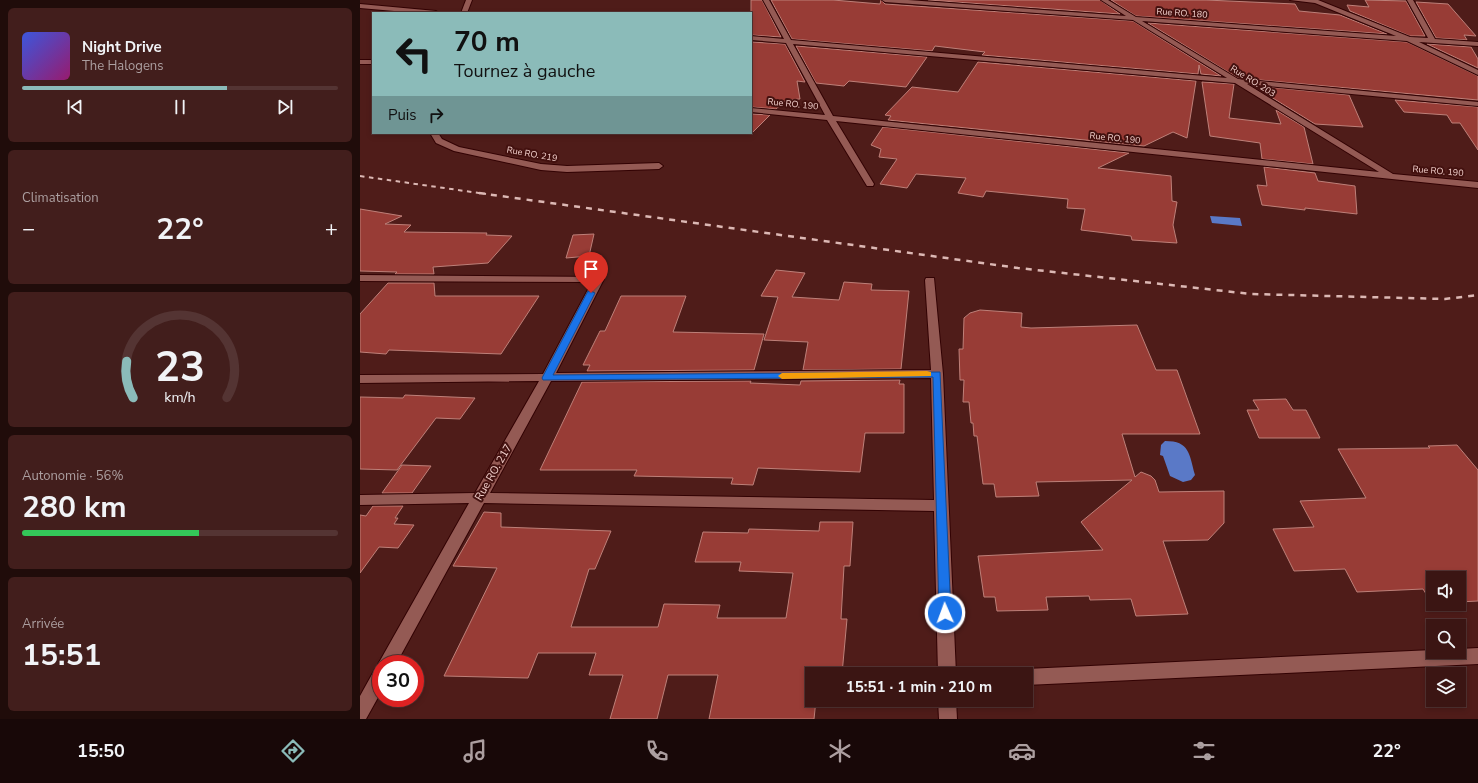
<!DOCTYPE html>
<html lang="fr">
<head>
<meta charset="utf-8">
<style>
  body { margin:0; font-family:"Nunito Sans",sans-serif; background:#421e1c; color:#f1f3f6; height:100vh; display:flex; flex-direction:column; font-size:15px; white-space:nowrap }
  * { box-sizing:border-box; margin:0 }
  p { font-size:13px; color:#ac9fa0 }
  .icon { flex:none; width:22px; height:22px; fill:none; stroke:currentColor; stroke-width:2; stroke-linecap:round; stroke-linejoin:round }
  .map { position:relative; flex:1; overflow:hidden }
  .details { display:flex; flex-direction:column; gap:8px; padding:8px; background:#200c0a; width:360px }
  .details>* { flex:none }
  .hud { position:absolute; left:12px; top:12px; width:380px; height:122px; border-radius:0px; box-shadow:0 2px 6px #0003,0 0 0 1px #543433; background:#8bbbb9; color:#111; overflow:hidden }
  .buttons { position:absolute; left:1066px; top:571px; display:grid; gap:8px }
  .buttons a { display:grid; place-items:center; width:40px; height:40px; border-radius:0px; background:#3b1513; box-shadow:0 2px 6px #0003,0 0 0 1px #543433; font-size:20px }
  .speed { position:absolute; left:12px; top:655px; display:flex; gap:8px; font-size:20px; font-weight:700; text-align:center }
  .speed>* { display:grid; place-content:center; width:52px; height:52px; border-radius:50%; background:#3b1513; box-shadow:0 2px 6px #0003,0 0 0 1px #543433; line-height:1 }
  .speed .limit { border:6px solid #d22; background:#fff; color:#111 }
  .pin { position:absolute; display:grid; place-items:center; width:34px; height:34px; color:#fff; margin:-41px -17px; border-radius:50% 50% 50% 0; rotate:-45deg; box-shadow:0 0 4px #0007 }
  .pin .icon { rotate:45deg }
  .me { position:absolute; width:44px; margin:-22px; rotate:358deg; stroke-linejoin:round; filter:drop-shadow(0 0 3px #0008) }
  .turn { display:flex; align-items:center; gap:14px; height:84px; padding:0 16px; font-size:18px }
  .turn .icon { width:52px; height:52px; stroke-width:2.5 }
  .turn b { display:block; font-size:28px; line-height:34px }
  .then { display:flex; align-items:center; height:38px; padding:0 16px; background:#0003; gap:8px; font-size:15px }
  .big { font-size:30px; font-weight:700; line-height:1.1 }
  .details .card { flex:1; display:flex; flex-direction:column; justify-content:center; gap:6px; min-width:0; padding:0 14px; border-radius:6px; background:#421e1c }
  .details .dial { align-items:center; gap:0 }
  .dial svg { height:104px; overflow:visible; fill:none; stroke:#543433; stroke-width:7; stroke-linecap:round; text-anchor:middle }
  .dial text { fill:#f1f3f6; stroke:none }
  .song { display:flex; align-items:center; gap:12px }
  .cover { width:48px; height:48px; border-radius:6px; background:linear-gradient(135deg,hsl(230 70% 55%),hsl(320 70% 35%)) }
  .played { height:4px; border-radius:2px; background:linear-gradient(90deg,#8bbbb9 65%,#543433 65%) }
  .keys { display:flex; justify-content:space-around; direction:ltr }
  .heat { display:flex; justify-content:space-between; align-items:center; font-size:22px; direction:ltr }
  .charge { height:6px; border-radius:3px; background:linear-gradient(90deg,#34c759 56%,#543433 0) }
  .trip { position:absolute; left:445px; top:667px; width:228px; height:40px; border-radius:0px; background:#3b1513; box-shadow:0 2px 6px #0003,0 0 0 1px #543433; font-weight:700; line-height:40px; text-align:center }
  .dock { display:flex; height:64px; justify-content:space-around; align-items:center; background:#180808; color:#ac9fa0 }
  .dock .icon { width:28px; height:28px }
  .dock .current { color:#8bbbb9 }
  .dock b { font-size:18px; color:#f1f3f6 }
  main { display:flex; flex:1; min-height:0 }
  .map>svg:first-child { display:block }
  .water { fill:#5a79c7 }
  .building { fill:#983c36; stroke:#be8079 }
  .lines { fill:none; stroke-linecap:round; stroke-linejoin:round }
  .street-casing { stroke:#320203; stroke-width:2 }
  .street { fill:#945a54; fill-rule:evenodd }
  .rail-far1 { stroke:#dcb8b4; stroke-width:2; stroke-dasharray:4.5 4.5; stroke-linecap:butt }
  .rail { stroke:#dcb8b4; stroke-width:2.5; stroke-dasharray:6 6; stroke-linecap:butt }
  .route { fill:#1a73e8; stroke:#114b97 }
  .slow { fill:#f59e0b }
  .labels { text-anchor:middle; stroke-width:4; stroke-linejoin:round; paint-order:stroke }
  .far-street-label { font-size:9px; fill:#f2d0cc; stroke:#43110f }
  .street-label { font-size:11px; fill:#f2d0cc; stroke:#43110f }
</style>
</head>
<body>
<main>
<section class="details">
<div class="card">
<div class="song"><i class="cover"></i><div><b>Night Drive</b><p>The Halogens</p></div></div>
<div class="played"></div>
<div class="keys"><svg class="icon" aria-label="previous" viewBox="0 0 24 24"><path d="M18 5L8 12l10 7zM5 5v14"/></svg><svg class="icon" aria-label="pause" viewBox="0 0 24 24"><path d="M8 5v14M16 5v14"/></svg><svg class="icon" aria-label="next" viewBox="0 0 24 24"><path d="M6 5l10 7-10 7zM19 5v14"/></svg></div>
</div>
<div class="card"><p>Climatisation</p>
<div class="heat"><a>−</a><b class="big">22°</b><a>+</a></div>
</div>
<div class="card dial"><svg viewBox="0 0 100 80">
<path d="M14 69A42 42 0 1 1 86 69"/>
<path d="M14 69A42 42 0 0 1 9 41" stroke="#8bbbb9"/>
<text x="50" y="56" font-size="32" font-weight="700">23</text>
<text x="50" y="72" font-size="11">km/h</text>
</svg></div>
<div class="card"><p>Autonomie · 56%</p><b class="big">280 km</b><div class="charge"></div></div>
<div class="card"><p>Arrivée</p><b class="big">15:51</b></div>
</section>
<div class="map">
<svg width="1118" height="719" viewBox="0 0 1118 719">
  <rect width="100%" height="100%" fill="#4f1c19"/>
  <!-- water -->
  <g class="water">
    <path d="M850,216L880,218L882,226L852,223Z"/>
    <path d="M805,441C830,441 829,454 835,475L831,480L823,482L810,476L803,456L800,455L801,445Z"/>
  </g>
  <!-- building -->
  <g class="building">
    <path d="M391,0H402L421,37L391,35Z"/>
    <path d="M411,0H473L520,4L521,0L525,4L773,21L861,76L841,74L839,65L838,74L622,55L625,52L575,46L572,51L432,39Z"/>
    <path d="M568,0H740L760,14Z"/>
    <path d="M751,0H846L935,4L939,11L980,15L1027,34L776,16Z"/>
    <path d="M1005,0L1046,1L1065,36H1050L990,11L987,5L1009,7Z"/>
    <path d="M1056,2L1088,4L1116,36L1104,35L1107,40L1076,38Z"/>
    <path d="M788,23L1047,42L1118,76V100L878,78Z"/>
    <path d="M391,42L425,44L445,82L437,81L440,99L426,100L416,109L391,107Z"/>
    <path d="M1067,44L1111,47L1118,59V68Z"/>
    <path d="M436,46L567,57L546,87L489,81L484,86L456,83Z"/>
    <path d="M618,62L836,81L827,138L813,132L784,146L528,120L531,116L525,115L552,87L598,92Z"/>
    <path d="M842,82L874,84L869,118L921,124L916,110L944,127L953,164L902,159L900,143L850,136Z"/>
    <path d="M908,87L989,95L1003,127L955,124L911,97Z"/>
    <path d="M1035,100L1118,107V150L1100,123H1092L1087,115L1044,112Z"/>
    <path d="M391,114L410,115L391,134Z"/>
    <path d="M523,127L769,153L738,168L811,176L812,201L817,202L813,225L817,243L772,240L771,236L721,230L725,209L707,208L708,199L626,191L623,197L598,193L606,178L556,174L547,188L520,184L537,159L519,157L521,149L511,145Z"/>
    <path d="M904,167L955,173L958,181L995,186L997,214L945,208V210L902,205L897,185L907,186Z"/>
    <path d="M0,209L42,216L25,224L51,225L44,232L127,233L126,235L152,236L128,263L73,267L74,274H35L37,272L0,271Z"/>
    <path d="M234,234L229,256L206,258L213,235Z"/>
    <path d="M416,270L445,273L432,297L479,300L484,282L512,284L511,290L549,291L541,369L443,370L448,342L404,340L418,297L401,296Z"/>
    <path d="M28,283H74L75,296H179L141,354L29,350L26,354L0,352V314Z"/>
    <path d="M261,296H326L313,332L404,334L394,370L227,371L230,365H223L240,331H245Z"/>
    <path d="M620,310L662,313L661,327L671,328L777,325L796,370H817L840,434H762L775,477L781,472L791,476L795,480L799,492L864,491V523L848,540L803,541L828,614L776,616L771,599L730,600L729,596L686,597L688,610L637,611L635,597H624L618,556L743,550L721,522L772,480L676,482L679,496L636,497L634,484H623L617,436H614L613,423H611L609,402H603L604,380H600L599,349H603L604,318L610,313Z"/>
    <path d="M540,380L539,384H544V433H505L500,472L398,468L393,485L371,484L373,478L274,476L277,470H180L222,382L391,381L390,383L440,385L441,381Z"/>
    <path d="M45,395L115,398L100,419L76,418L37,470L0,469V397L43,398Z"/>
    <path d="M926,399L933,410H946L960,438H899L887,410H899L893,400Z"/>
    <path d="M1097,445L1118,470V601L1099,602V578H1073V602H1071L1063,589L997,592L985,569L934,571L913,529L954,527L940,501L1006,498L978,449L1070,448L1068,446Z"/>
    <path d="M42,465L71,466L52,493H22Z"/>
    <path d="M13,506H43L35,518H38L34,524L54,525L38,548L19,547L0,573V515L6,516Z"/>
    <path d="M124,512L141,513V527L251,531L235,569H229L211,627H298L304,604L360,605L357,618H426L433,573L379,571L381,562H335L343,532L388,533L389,529L459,531L460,522H493L490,566H484L481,619H487L482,674H452V700H456L454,719H349L358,675H308L297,719H250L263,675H229L236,653H178L168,678L84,676L137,568L93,566Z"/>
  </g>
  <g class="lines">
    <!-- street casing -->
    <g class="street-casing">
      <g id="street">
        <path d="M106,0H112L107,13H101Z"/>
        <path d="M403,0H409L431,40L867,78L773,20L525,2L522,0H548L766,16L741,0H748L776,17L1036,36L955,3L930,0H958L1050,37L1068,38L1047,0H1053L1075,39L1118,42V46L1059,42L1118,70V75L1047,41L782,21L878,79L1118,102V106L887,84L1033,174L1118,182V188L476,121L514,184L513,186H507L467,120L391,112V108L465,115L426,43L391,40V36L424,39ZM433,44L875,83L1019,172L473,116Z"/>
        <path d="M0,4L76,11L79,13H57L0,8Z"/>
        <rect x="0" y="60" width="13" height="4"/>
        <path d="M70,133H78L82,139L99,147L181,164L207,166L299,163L303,166L299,169L207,172L181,170L94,151L76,143Z"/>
        <path d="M0,275L243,277L244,279L196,373L571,370L565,280L566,278H574L583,374L596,674H578L574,511L124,503L36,664H21V692L6,719H0V696L15,669L20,667L18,664L21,659L109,503L0,505V495L115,493L179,381L0,383V375L183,374L232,282L0,281ZM571,378L574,500L130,493L191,381Z"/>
        <path d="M1118,648V664L666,685V674H659L660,671L666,669L1073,650V652H1099V649Z"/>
        <path d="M578,700H596L597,719H579Z"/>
      </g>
    </g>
    <!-- street -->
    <use href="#street" class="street"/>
    <!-- rail-far1 -->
    <path class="rail-far1" d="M0,176L126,194"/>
    <!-- rail -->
    <path class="rail" d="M119,193L658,268L891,294L1085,299L1118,295"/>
  </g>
  <!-- route -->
  <path class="route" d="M228,291H231L235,293L193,375L580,372L591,613L589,617L585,618L580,617L579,613L573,377L183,380L182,378Z"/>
  <!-- slow -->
  <path class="slow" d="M567,371L571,372V376L422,379L418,376L422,373Z"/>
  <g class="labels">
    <!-- far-street labels -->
    <g class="far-street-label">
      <text transform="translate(822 13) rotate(4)" y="3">Rue RO. 180</text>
      <text transform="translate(893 81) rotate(32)" y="3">Rue RO. 203</text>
      <text transform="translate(433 104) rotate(6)" y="3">Rue RO. 190</text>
      <text transform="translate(755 138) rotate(6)" y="3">Rue RO. 190</text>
      <text transform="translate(172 154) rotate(10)" y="3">Rue RO. 219</text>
      <text transform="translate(1078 171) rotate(5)" y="3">Rue RO. 190</text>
    </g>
    <!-- street labels -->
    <g class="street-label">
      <text transform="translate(133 472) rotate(-60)" y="4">Rue RO. 217</text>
    </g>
  </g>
</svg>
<div class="buttons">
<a><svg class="icon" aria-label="sound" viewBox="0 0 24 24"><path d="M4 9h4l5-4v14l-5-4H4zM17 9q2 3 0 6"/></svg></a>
<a><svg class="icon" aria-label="search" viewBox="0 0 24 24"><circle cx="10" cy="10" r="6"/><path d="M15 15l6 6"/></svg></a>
<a><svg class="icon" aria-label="layers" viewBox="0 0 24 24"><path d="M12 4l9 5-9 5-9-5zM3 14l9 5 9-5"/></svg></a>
</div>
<div class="speed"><div class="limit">30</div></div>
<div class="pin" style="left:231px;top:293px;background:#d93025"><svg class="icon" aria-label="arrive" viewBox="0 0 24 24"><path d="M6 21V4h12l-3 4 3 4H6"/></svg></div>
<svg class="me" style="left:585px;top:613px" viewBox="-20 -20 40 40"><circle r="17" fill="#1a73e8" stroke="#fff" stroke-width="3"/><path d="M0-11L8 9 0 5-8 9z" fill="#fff"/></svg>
<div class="trip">15:51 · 1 min · 210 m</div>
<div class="hud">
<div class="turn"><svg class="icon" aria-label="left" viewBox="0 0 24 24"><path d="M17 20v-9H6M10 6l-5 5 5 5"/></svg><div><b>70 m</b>Tournez à gauche</div></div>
<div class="then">Puis<svg class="icon" aria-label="right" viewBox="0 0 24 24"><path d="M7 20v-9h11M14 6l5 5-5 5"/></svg></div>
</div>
</div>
</main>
<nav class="dock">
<b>15:50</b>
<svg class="icon current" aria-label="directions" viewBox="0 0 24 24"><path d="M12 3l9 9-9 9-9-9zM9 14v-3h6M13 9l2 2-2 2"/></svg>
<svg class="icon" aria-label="music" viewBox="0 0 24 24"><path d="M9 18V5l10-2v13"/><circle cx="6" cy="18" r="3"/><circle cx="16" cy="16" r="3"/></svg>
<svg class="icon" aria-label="phone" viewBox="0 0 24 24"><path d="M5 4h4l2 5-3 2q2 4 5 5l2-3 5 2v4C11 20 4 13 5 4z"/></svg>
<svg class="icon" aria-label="climate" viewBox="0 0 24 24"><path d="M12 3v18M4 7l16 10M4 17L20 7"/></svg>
<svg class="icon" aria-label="car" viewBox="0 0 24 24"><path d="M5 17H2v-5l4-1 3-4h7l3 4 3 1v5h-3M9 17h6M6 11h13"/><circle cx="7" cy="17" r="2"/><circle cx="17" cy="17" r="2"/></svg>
<svg class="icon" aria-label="filters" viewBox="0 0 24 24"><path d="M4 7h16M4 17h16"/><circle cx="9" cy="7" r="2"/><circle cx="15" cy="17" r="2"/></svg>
<b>22°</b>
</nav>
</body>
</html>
